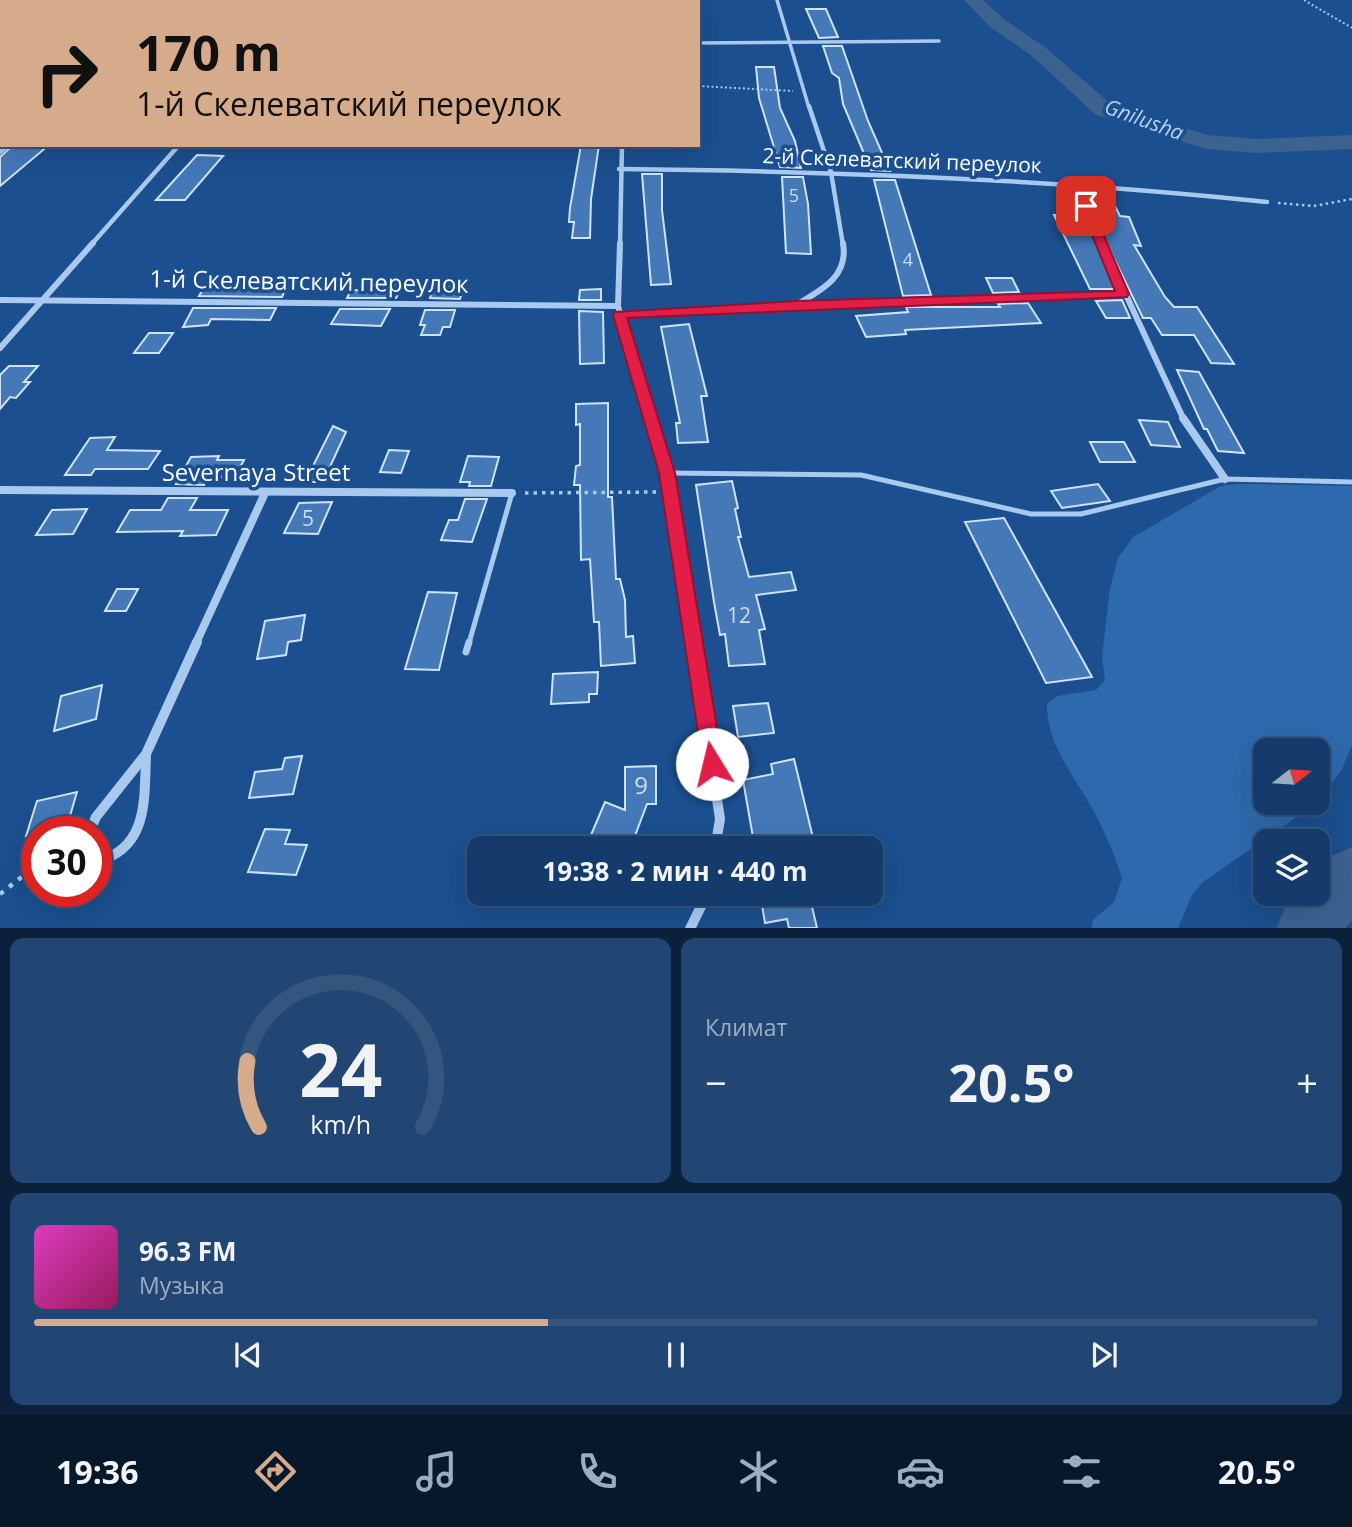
<!DOCTYPE html>
<html lang="ru">
<head>
<meta charset="utf-8">
<style>
  body { margin:0; font-family:"Open Sans",sans-serif; background:#214673; color:#f1f3f6; height:100vh; display:flex; flex-direction:column; font-size:26px; white-space:nowrap }
  * { box-sizing:border-box; margin:0 }
  p { font-size:23px; color:#9dadc1 }
  .icon { flex:none; width:38px; height:38px; fill:none; stroke:currentColor; stroke-width:2; stroke-linecap:round; stroke-linejoin:round }
  .map { position:relative; height:928px; overflow:hidden }
  .details { display:flex; flex-direction:column; gap:10px; padding:10px; background:#0b203b; flex:1 }
  .details>* { flex:none }
  .guide { position:absolute; left:0px; top:0px; width:700px; height:147px; box-shadow:0 7px 28px #0002,0 0 0 2px #33557e; background:#d6ab8b; color:#111; overflow:hidden }
  .needle { width:46px; rotate:73deg }
  .fabs { position:absolute; left:1253px; top:738px; display:grid; gap:14px }
  .fabs a { display:grid; place-items:center; width:77px; height:77px; border-radius:14px; background:#143b6b; box-shadow:0 7px 28px #0002,0 0 0 2px #33557e; font-size:35px }
  .speed { position:absolute; left:21px; top:816px; display:flex; gap:14px; font-size:35px; font-weight:700; text-align:center }
  .speed>* { display:grid; place-content:center; width:91px; height:91px; border-radius:50%; background:#143b6b; box-shadow:0 7px 28px #0002,0 0 0 2px #33557e; line-height:1 }
  .speed .limit { border:10px solid #d22; background:#fff; color:#111 }
  .pin { position:absolute; display:grid; place-items:center; width:60px; height:60px; color:#fff; margin:-30px; border-radius:14px; box-shadow:0 4px 10px #0006 }
  .me { position:absolute; width:77px; margin:-38px; rotate:351deg; stroke-linejoin:round; filter:drop-shadow(0 0 5px #0008) }
  .turn { display:flex; align-items:center; gap:24px; height:147px; padding:0 21px; font-size:32px }
  .turn .icon { width:91px; height:91px; stroke-width:2.5 }
  .turn b { display:block; font-size:49px; line-height:60px }
  .big { font-size:52px; font-weight:700; line-height:1.1 }
  .details .tile { flex:1; display:flex; flex-direction:column; justify-content:center; gap:10px; min-width:0; padding:0 24px; border-radius:14px; background:#214673 }
  .details .dial { align-items:center; gap:0 }
  .dial svg { height:182px; overflow:visible; fill:none; stroke:#33557e; stroke-width:7; stroke-linecap:round; text-anchor:middle }
  .dial text { fill:#f1f3f6; stroke:none }
  .song { display:flex; align-items:center; gap:21px }
  .cover { width:84px; height:84px; border-radius:10px; background:linear-gradient(135deg,hsl(310 70% 55%),hsl(330 70% 35%)) }
  .played { height:7px; border-radius:4px; background:linear-gradient(90deg,#d6ab8b 40%,#33557e 40%) }
  .keys { display:flex; justify-content:space-around; direction:ltr }
  .heat { display:flex; justify-content:space-between; align-items:center; font-size:38px; direction:ltr }
  .details .tiles { flex:1; display:grid; gap:10px; grid-template-columns:1fr 1fr }
  .tile:last-child { grid-column:span 2 }
  .trip { position:absolute; left:467px; top:836px; width:416px; height:70px; border-radius:14px; background:#143b6b; box-shadow:0 7px 28px #0002,0 0 0 2px #33557e; font-weight:700; line-height:70px; text-align:center }
  .menu { display:flex; height:112px; justify-content:space-around; align-items:center; background:#08182b; color:#9dadc1 }
  .menu .icon { width:49px; height:49px }
  .menu .current { color:#d6ab8b }
  .menu b { font-size:32px; color:#f1f3f6 }
  .map>svg:first-child { display:block }
  .green { fill:#2e69ad }
  .lines { fill:none; stroke-linecap:round; stroke-linejoin:round }
  .river { fill:#3c6290; fill-rule:evenodd }
  .building { fill:#4478b7; stroke:#cfe3fa; stroke-width:2 }
  .path-far3 { stroke:#a9c9ee; stroke-width:2; stroke-dasharray:2 2.5; stroke-linecap:butt }
  .path-far2 { stroke:#a9c9ee; stroke-width:2.5; stroke-dasharray:2.5 3.5; stroke-linecap:butt }
  .path-far1 { stroke:#a9c9ee; stroke-width:3.5; stroke-dasharray:3.5 5; stroke-linecap:butt }
  .path { stroke:#a9c9ee; stroke-width:4.5; stroke-dasharray:4.5 7; stroke-linecap:butt }
  .lane-far1 { stroke:#a9c9ee; stroke-width:5 }
  .lane { stroke:#a9c9ee; stroke-width:7 }
  .street-far4 { stroke:#a9c9ee; stroke-width:3.5 }
  .street-far3 { stroke:#a9c9ee; stroke-width:4.5 }
  .street-far2 { stroke:#a9c9ee; stroke-width:6 }
  .street-far1 { stroke:#a9c9ee; stroke-width:8 }
  .street { stroke:#a9c9ee; stroke-width:10 }
  .route { fill:#e11d48; stroke:#92132f; stroke-width:2 }
  .labels { text-anchor:middle; stroke-width:7; stroke-linejoin:round; paint-order:stroke }
  .far-number-label { font-size:18px; fill:#d0dded }
  .far-water-label { font-size:21px; font-style:italic; fill:#b5d3f5; stroke:#1b4f8f }
  .far-street-label { font-size:21px; fill:#fff; stroke:#1b4f8f }
  .number-label { font-size:21px; fill:#d0dded }
  .street-label { font-size:24px; fill:#fff; stroke:#1b4f8f }
  .near-number-label { font-size:24px; fill:#d0dded }
</style>
</head>
<body>
<div class="map">
<svg width="1352" height="929" viewBox="0 0 1352 929">
  <rect width="100%" height="100%" fill="#1b4f8f"/>
  <!-- green -->
  <path class="green" d="M1237,484L1352,486V745L1342,769L1318,803V751H1265V803H1317L1203,882L1192,895L1178,928H1092L1093,920L1114,902L1122,878C1114,854 1104,830 1092,808C1073,774 1046,743 1047,704L1057,696L1096,690L1105,680L1102,657L1110,588L1118,558L1133,537L1221,486Z"/>
  <g class="lines">
    <!-- river -->
    <g class="river">
      <path d="M964,0H983L1004,19L1046,48L1112,105L1208,135L1256,139L1352,135V149L1256,153L1206,149L1096,115L1032,56L990,27Z"/>
      <path d="M1352,847V920L1345,929H1276L1285,908L1297,894H1318V871L1332,856Z"/>
    </g>
  </g>
  <!-- building -->
  <g class="building">
    <path d="M806,9H826L838,37L819,38Z"/>
    <path d="M823,46H842L868,121L890,171L871,170L843,104L839,78L832,73Z"/>
    <path d="M756,67H774L780,108L795,141L801,168L780,167L759,98Z"/>
    <path d="M13,145H49L0,186V157Z"/>
    <path d="M581,145H599L591,199L590,238H572L574,222H569L570,208Z"/>
    <path d="M197,155L223,156L185,200H156Z"/>
    <path d="M642,174H662V210L671,284L651,285Z"/>
    <path d="M782,177H803L808,204L811,254L786,253Z"/>
    <path d="M874,180H895L931,295L903,296Z"/>
    <path d="M1088,191L1108,192L1120,216L1129,217L1141,246L1134,245L1165,297L1174,307H1197L1234,364L1211,363L1194,335H1162L1151,318H1143L1104,238L1096,217H1100Z"/>
    <path d="M1054,215L1085,216L1117,289H1090Z"/>
    <path d="M986,278H1012L1019,292L993,293Z"/>
    <path d="M209,280H234L231,284H288L282,297L199,296Z"/>
    <path d="M378,285H403L396,298H347L351,290L375,291Z"/>
    <path d="M434,286L464,287L460,299L430,298Z"/>
    <path d="M601,289V300H579L580,290Z"/>
    <path d="M1122,300L1130,318H1106L1096,301Z"/>
    <path d="M1028,303L1041,323L905,330L906,334L866,337L856,316L908,312L906,307H1000L998,304Z"/>
    <path d="M193,308H276L270,320L211,319L208,325L183,327Z"/>
    <path d="M340,309H390L381,326L331,324Z"/>
    <path d="M425,310H455L450,327H443L440,335H421L425,325H420Z"/>
    <path d="M579,311L603,312L604,363L580,364Z"/>
    <path d="M689,324L707,396H701L708,442L678,443L676,423H680L661,327Z"/>
    <path d="M149,333H173L159,353H134Z"/>
    <path d="M9,366H38L24,382H30L16,398L10,397L0,409V375Z"/>
    <path d="M1177,370L1199,372L1244,453L1218,451L1207,429H1204Z"/>
    <path d="M608,403V497H612L616,579H620L625,600L626,637L633,636L635,663L601,666L599,622H594L590,559L581,560L580,485H574L576,466L580,465V424L576,425V404Z"/>
    <path d="M1139,420L1168,422L1180,447L1151,445Z"/>
    <path d="M333,426L346,432L323,482H305Z"/>
    <path d="M115,437L107,450L160,451L148,469H95L91,475H65L90,438Z"/>
    <path d="M1090,442H1124L1135,462H1100Z"/>
    <path d="M389,450L409,451L401,473L380,472Z"/>
    <path d="M219,456L217,460H244L235,477H207L204,485L176,484L191,457Z"/>
    <path d="M468,456L499,457L491,486H469L470,482H460Z"/>
    <path d="M732,481L738,508L735,509L741,537H738L749,577L791,572L796,590L756,595L765,629L759,630L765,664L729,666L725,634L720,635L714,602L696,485Z"/>
    <path d="M1098,484L1110,501L1062,508L1051,491Z"/>
    <path d="M168,498H197L190,510H228L216,535L180,536L183,531L117,532L130,510H161Z"/>
    <path d="M465,499H487L472,542L441,540L449,520H458Z"/>
    <path d="M332,502L318,534L284,533L299,503Z"/>
    <path d="M87,509L73,534L36,535L52,510Z"/>
    <path d="M1004,518L1092,677L1046,683L965,522Z"/>
    <path d="M117,589H138L126,611H105Z"/>
    <path d="M428,592L457,593L439,670L405,669Z"/>
    <path d="M305,615L301,640L288,642L286,655L257,659L265,621Z"/>
    <path d="M598,672L597,694H589V702L551,704L553,674Z"/>
    <path d="M102,685L96,719L54,731L61,696Z"/>
    <path d="M768,703L774,733L738,737L733,706Z"/>
    <path d="M302,756L293,794L249,798L255,772L282,769L285,758Z"/>
    <path d="M794,759L814,842L783,849H755L743,780L773,774L771,764Z"/>
    <path d="M656,766V804H647L630,849H585L605,802L625,810V767Z"/>
    <path d="M77,792L67,826L26,836L37,801Z"/>
    <path d="M265,829L290,830L285,844L307,845L296,875L248,872Z"/>
    <path d="M760,894H809L817,928H789L787,919L765,923Z"/>
  </g>
  <g class="lines">
    <!-- path-far3 -->
    <g class="path-far3">
      <path d="M1304,0L1352,28"/>
      <path d="M698,86L793,91"/>
    </g>
    <!-- path-far2 -->
    <path class="path-far2" d="M1278,203L1314,206L1352,199"/>
    <!-- path-far1 -->
    <path class="path-far1" d="M525,493L657,492"/>
    <!-- path -->
    <path class="path" d="M0,894L37,865"/>
    <!-- lane-far1 -->
    <g class="lane-far1">
      <path d="M667,473L861,475L1031,514H1081L1225,479L1352,482"/>
      <path d="M469,643L512,493"/>
    </g>
    <!-- lane -->
    <path class="lane" d="M466,652L469,642"/>
    <!-- street-far4 -->
    <g class="street-far4">
      <path d="M777,0L809,108"/>
      <path d="M60,2L62,0"/>
      <path d="M179,2L181,0"/>
      <path d="M305,2L307,0"/>
      <path d="M698,43L939,41"/>
    </g>
    <!-- street-far3 -->
    <g class="street-far3">
      <path d="M809,106L831,172L843,245"/>
      <path d="M0,152L8,145"/>
      <path d="M619,169C836,171 1051,179 1267,202"/>
      <path d="M1077,184L1102,245"/>
      <path d="M91,245L179,145"/>
      <path d="M620,245L622,145"/>
    </g>
    <!-- street-far2 -->
    <g class="street-far2">
      <path d="M620,243L618,306L651,420"/>
      <path d="M1102,243L1184,420"/>
      <path d="M0,300L618,306"/>
      <path d="M796,305C821,290 849,277 843,243"/>
      <path d="M619,315L795,305L1123,294"/>
      <path d="M0,348L93,243"/>
    </g>
    <!-- street-far1 -->
    <g class="street-far1">
      <path d="M651,418L667,473L693,643"/>
      <path d="M1183,418L1225,479"/>
      <path d="M0,490L512,493"/>
      <path d="M196,643L265,493"/>
    </g>
    <!-- street -->
    <g class="street">
      <path d="M693,642L720,819L715,849"/>
      <path d="M90,831L96,817L146,754L197,642"/>
      <path d="M96,862C149,848 144,800 146,755"/>
      <path d="M690,929L707,894"/>
    </g>
  </g>
  <!-- route -->
  <path class="route" d="M1086,203L1091,206L1129,294L1127,297L627,318L675,473L723,764L720,772L712,775L704,772L659,473L613,315L615,312L796,301L1115,291L1080,206Z"/>
  <g class="labels">
    <!-- far-number labels -->
    <g class="far-number-label">
      <text x="794" y="202">5</text>
      <text x="908" y="266">4</text>
    </g>
    <!-- far-water labels -->
    <g class="far-water-label">
      <text transform="translate(1144 120) rotate(20)" y="7">Gnilusha</text>
    </g>
    <!-- far-street labels -->
    <g class="far-street-label">
      <text transform="translate(902 161) rotate(2)" y="7">2-й Скелеватский переулок</text>
    </g>
    <!-- number labels -->
    <g class="number-label">
      <text x="308" y="526">5</text>
      <text x="739" y="623">12</text>
    </g>
    <!-- street labels -->
    <g class="street-label">
      <text transform="translate(309 282) rotate(1)" y="8">1-й Скелеватский переулок</text>
      <text x="256" y="481">Severnaya Street</text>
    </g>
    <!-- near-number labels -->
    <g class="near-number-label">
      <text x="641" y="794">9</text>
    </g>
  </g>
</svg>
<div class="fabs">
<a><svg class="needle" viewBox="-14 -14 28 28"><path d="M0-13l5 13h-10z" fill="#e53935"/><path d="M0 13l5-13h-10z" fill="#9dadc1"/></svg></a>
<a><svg class="icon" aria-label="layers" viewBox="0 0 24 24"><path d="M12 4l9 5-9 5-9-5zM3 14l9 5 9-5"/></svg></a>
</div>
<div class="speed"><div class="limit">30</div></div>
<div class="pin" style="left:1086px;top:206px;background:#d93025"><svg class="icon" aria-label="arrive" viewBox="0 0 24 24"><path d="M6 21V4h12l-3 4 3 4H6"/></svg></div>
<svg class="me" style="left:712px;top:764px" viewBox="-20 -20 40 40"><circle r="19" fill="#fff"/><path d="M0-13L10 11 0 6-10 11z" fill="#e11d48"/></svg>
<div class="trip">19:38 · 2 мин · 440 m</div>
<div class="guide">
<div class="turn"><svg class="icon" aria-label="right" viewBox="0 0 24 24"><path d="M7 20v-9h11M14 6l5 5-5 5"/></svg><div><b>170 m</b>1-й Скелеватский переулок</div></div>
</div>
</div>
<section class="details">
<div class="tiles">
<div class="tile dial"><svg viewBox="0 0 100 80">
<path d="M14 69A42 42 0 1 1 86 69"/>
<path d="M14 69A42 42 0 0 1 9 40" stroke="#d6ab8b"/>
<text x="50" y="56" font-size="32" font-weight="700">24</text>
<text x="50" y="72" font-size="11">km/h</text>
</svg></div>
<div class="tile"><p>Климат</p>
<div class="heat"><a>−</a><b class="big">20.5°</b><a>+</a></div>
</div>
<div class="tile">
<div class="song"><i class="cover"></i><div><b>96.3 FM</b><p>Музыка</p></div></div>
<div class="played"></div>
<div class="keys"><svg class="icon" aria-label="previous" viewBox="0 0 24 24"><path d="M18 5L8 12l10 7zM5 5v14"/></svg><svg class="icon" aria-label="pause" viewBox="0 0 24 24"><path d="M8 5v14M16 5v14"/></svg><svg class="icon" aria-label="next" viewBox="0 0 24 24"><path d="M6 5l10 7-10 7zM19 5v14"/></svg></div>
</div>
</div>
</section>
<nav class="menu">
<b>19:36</b>
<svg class="icon current" aria-label="directions" viewBox="0 0 24 24"><path d="M12 3l9 9-9 9-9-9zM9 14v-3h6M13 9l2 2-2 2"/></svg>
<svg class="icon" aria-label="music" viewBox="0 0 24 24"><path d="M9 18V5l10-2v13"/><circle cx="6" cy="18" r="3"/><circle cx="16" cy="16" r="3"/></svg>
<svg class="icon" aria-label="phone" viewBox="0 0 24 24"><path d="M5 4h4l2 5-3 2q2 4 5 5l2-3 5 2v4C11 20 4 13 5 4z"/></svg>
<svg class="icon" aria-label="climate" viewBox="0 0 24 24"><path d="M12 3v18M4 7l16 10M4 17L20 7"/></svg>
<svg class="icon" aria-label="car" viewBox="0 0 24 24"><path d="M5 17H2v-5l4-1 3-4h7l3 4 3 1v5h-3M9 17h6M6 11h13"/><circle cx="7" cy="17" r="2"/><circle cx="17" cy="17" r="2"/></svg>
<svg class="icon" aria-label="filters" viewBox="0 0 24 24"><path d="M4 7h16M4 17h16"/><circle cx="9" cy="7" r="2"/><circle cx="15" cy="17" r="2"/></svg>
<b>20.5°</b>
</nav>
</body>
</html>
